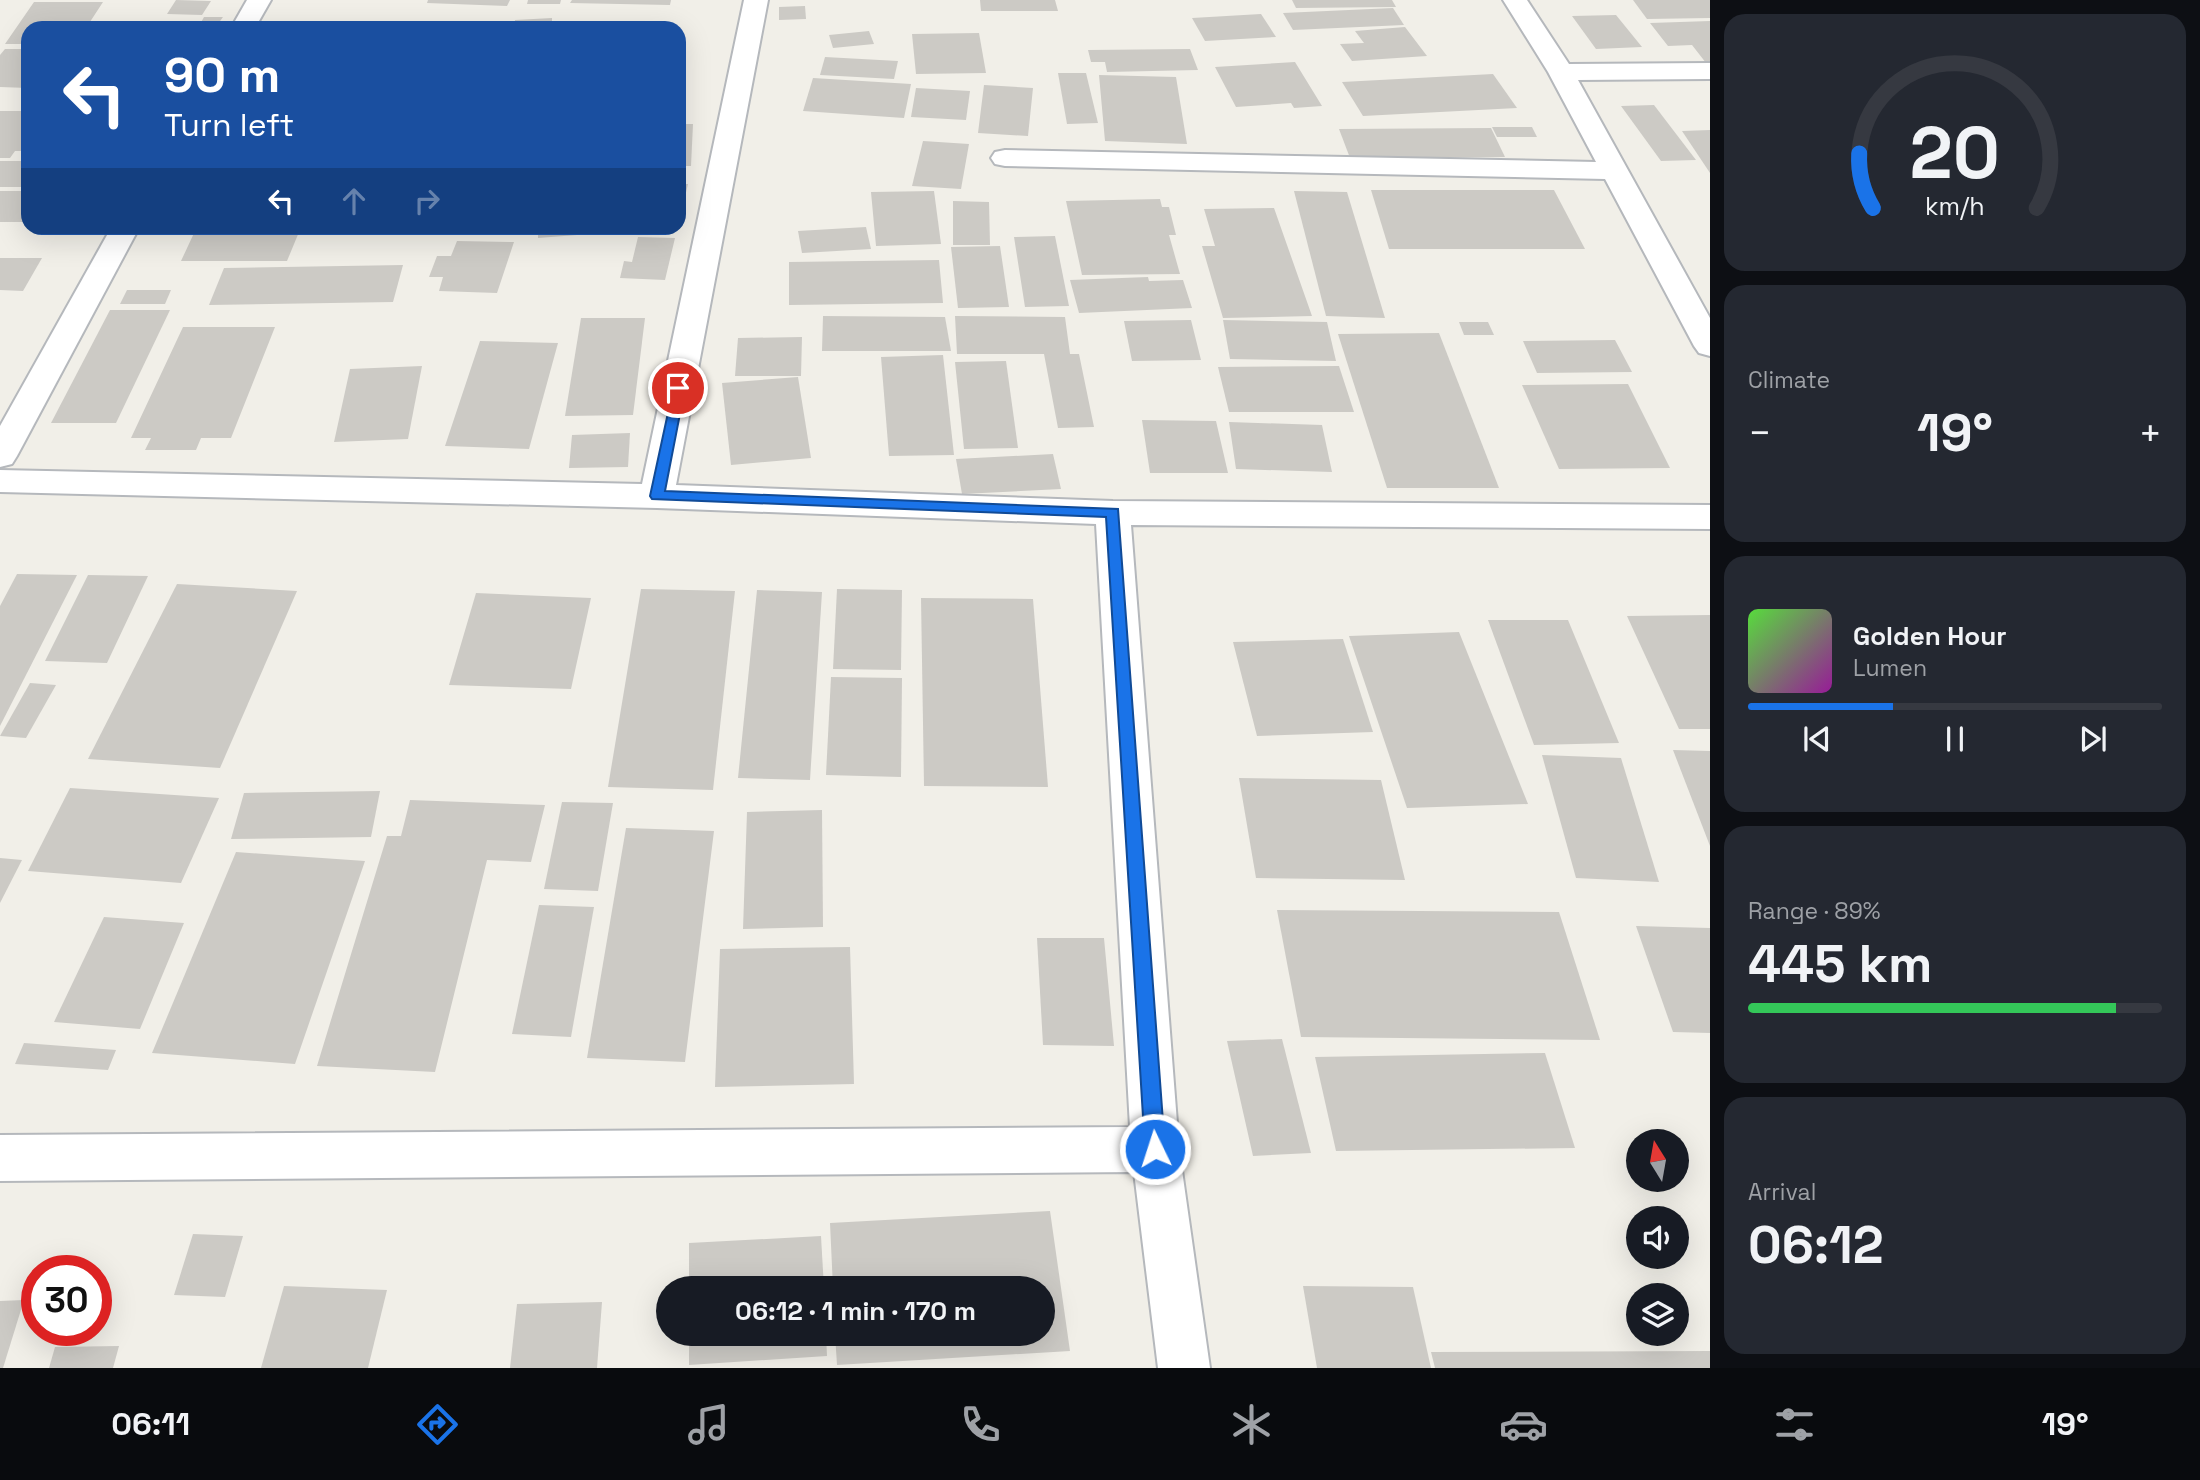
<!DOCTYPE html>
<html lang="en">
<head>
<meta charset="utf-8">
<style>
  body { margin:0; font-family:"Space Grotesk",sans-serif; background:#242831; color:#f1f3f6; height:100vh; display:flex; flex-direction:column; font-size:26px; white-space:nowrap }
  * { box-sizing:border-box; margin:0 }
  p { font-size:23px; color:#9ea1a6 }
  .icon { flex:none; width:38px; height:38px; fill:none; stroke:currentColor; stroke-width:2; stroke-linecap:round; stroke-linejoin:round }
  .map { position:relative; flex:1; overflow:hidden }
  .side { display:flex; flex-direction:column; gap:14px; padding:14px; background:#0d0f14; width:490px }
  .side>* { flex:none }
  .banner { position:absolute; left:21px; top:21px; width:665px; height:214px; border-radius:21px; box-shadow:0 7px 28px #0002; background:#1a4fa0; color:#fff; overflow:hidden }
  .needle { width:46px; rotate:349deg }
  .controls { position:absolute; left:1626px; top:1129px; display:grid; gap:14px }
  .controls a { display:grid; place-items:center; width:63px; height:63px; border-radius:50%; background:#171b24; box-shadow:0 7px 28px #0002; font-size:35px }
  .speed { position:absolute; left:21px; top:1255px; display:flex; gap:14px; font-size:35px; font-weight:700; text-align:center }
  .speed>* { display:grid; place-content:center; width:91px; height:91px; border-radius:50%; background:#171b24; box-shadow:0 7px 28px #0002; line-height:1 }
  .speed .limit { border:10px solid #d22; background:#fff; color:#111 }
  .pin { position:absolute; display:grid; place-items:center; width:60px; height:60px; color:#fff; margin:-30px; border:4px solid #fff; border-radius:50%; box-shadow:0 2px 7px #0007 }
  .me { position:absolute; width:77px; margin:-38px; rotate:356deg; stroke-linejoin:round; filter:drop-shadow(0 0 5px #0008) }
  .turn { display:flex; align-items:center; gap:24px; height:147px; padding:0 28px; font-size:32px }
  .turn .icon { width:91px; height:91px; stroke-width:2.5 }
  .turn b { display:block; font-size:49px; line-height:60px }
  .lanes { display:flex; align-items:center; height:66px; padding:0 28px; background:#0003; justify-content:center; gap:35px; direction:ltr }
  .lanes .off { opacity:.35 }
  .big { font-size:52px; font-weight:700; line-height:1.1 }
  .side .card { flex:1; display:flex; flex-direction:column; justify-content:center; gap:10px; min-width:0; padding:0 24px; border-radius:21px; background:#242831 }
  .side .dial { align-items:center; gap:0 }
  .dial svg { height:182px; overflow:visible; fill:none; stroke:#363941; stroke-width:7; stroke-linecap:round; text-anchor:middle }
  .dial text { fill:#f1f3f6; stroke:none }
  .song { display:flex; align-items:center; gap:21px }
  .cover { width:84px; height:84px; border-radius:10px; background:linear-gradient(135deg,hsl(110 70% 55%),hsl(300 70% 35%)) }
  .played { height:7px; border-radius:4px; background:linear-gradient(90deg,#1a73e8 35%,#363941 35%) }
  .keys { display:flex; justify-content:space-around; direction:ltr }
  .heat { display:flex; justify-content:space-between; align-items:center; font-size:38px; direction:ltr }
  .charge { height:10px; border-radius:5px; background:linear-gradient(90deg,#34c759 89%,#363941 0) }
  .trip { position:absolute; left:656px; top:1276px; width:399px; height:70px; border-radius:35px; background:#171b24; box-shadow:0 7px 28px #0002; font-weight:700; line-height:70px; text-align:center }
  .menu { display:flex; height:112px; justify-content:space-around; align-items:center; background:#090b0e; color:#9ea1a6 }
  .menu .icon { width:49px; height:49px }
  .menu .current { color:#1a73e8 }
  .menu b { font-size:32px; color:#f1f3f6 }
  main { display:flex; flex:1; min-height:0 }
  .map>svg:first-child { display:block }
  .building { fill:#cccac5 }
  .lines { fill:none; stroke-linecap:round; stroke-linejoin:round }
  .street-casing { stroke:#b5b8bc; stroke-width:4 }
  .street { fill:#fff; fill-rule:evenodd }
  .route { fill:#1a73e8; stroke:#114b97; stroke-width:2 }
</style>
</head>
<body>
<main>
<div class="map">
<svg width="1710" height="1368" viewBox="0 0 1710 1368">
  <rect width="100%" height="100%" fill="#f1efe8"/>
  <!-- building -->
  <g class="building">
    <path d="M176,0L211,1L202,15L167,14Z"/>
    <path d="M428,0H510L507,6L427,3Z"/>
    <path d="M528,0H561L560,4H527Z"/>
    <path d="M572,0H671L670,5L570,3Z"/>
    <path d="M980,0H1055L1058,11H981Z"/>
    <path d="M1292,0H1392L1396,7L1296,8Z"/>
    <path d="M1633,0H1710V18L1647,19Z"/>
    <path d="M34,2H103L86,28H28V44H5Z"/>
    <path d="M805,6L806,19L779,20V7Z"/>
    <path d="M1393,8L1404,25L1293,30L1283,13Z"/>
    <path d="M1261,14L1276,37L1205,41L1192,18Z"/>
    <path d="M1616,15L1642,47L1596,49L1572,16Z"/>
    <path d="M204,17H223L215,28H198Z"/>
    <path d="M552,18V28H514L515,20Z"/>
    <path d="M1710,21V68L1692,45L1668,46L1650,23Z"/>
    <path d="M1405,27L1427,56L1352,61L1340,44L1364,43L1355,31Z"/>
    <path d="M869,31L874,44L833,48L829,35Z"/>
    <path d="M979,33L986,73L916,74L912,34Z"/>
    <path d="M5,49H28V88L0,87V55Z"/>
    <path d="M1190,49L1198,70L1107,72L1105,62H1091L1088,50Z"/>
    <path d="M825,57L898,61L894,79L820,75Z"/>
    <path d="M1295,62L1322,106L1294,108L1291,103L1236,107L1215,67Z"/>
    <path d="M1058,73H1086L1098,123L1067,124Z"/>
    <path d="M1493,74L1517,108L1363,116L1342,82Z"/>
    <path d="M1099,75L1176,77L1187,144L1105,141Z"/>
    <path d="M679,77L685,78L680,108L679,107Z"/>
    <path d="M813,78L911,84L904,118L803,111Z"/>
    <path d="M984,85L1033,88L1028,136L978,133Z"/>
    <path d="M916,88L970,91L966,120L911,117Z"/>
    <path d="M1654,105L1696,160L1661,161L1621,106Z"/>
    <path d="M0,111H28V151H15L10,158H0Z"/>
    <path d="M679,124H693L691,166H679Z"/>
    <path d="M1492,127H1532L1537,137H1497Z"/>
    <path d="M1491,128L1505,157L1350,158L1339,129Z"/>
    <path d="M1710,130V173L1682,131Z"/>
    <path d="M923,141L969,144L961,189L912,186Z"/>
    <rect x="0" y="161" width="28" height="26"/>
    <path d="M679,184H688L680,218H679Z"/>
    <path d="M1371,190H1554L1585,249H1389Z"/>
    <rect x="0" y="191" width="28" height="31"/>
    <path d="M934,191L941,244L876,246L871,192Z"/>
    <path d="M1294,191L1347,192L1385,318L1326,316Z"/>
    <path d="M1160,199L1162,207H1169L1176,235H1169L1180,274L1082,275L1066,201Z"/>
    <path d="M953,201L989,202L990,245H953Z"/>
    <path d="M1274,208L1312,316L1223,318L1202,246H1215L1204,209Z"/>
    <path d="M866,227L871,249L802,253L798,231Z"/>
    <path d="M443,228H495L494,231H442Z"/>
    <path d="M538,228H590V234L538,238Z"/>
    <path d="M195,231L299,232L287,261H181Z"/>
    <path d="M1055,236L1069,306L1025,307L1014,237Z"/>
    <path d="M638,237L675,238L665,280L620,278L624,261L632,262Z"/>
    <path d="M457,241L514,242L497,293L439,291L443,277H429L437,256H451Z"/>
    <path d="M1000,246L1009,307L958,308L951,247Z"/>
    <path d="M0,258H42L23,291L0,290Z"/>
    <path d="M939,260L943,303L789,305V262Z"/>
    <path d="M403,265L393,302L209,305L224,268Z"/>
    <path d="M1148,277L1149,281L1183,280L1192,308L1079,313L1070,280Z"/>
    <path d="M127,290H171L165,304H120Z"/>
    <path d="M110,310H170L116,423H51Z"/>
    <path d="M823,316L945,317L951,351H822Z"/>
    <path d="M955,316L1065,317L1070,354H1079L1094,427L1058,428L1044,354H957Z"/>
    <path d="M581,318H645L633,415L565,416Z"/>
    <path d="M1191,320L1201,360L1132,361L1124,321Z"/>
    <path d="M1223,320L1327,322L1336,361L1230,359Z"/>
    <path d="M1459,322H1488L1494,335H1464Z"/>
    <path d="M183,327H275L231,438H201L196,450H145L151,438H131Z"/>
    <path d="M1439,333L1499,488H1387L1338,334Z"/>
    <path d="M802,337L801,376H735L738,338Z"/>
    <path d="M1615,340L1632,372L1537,373L1523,341Z"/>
    <path d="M480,341L558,343L529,449L445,446Z"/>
    <path d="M943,355L954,455L889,456L881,357Z"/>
    <path d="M1006,361L1018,448L964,449L955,362Z"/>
    <path d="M422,366L408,439L334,442L350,369Z"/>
    <path d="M1339,366L1354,412H1229L1218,367Z"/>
    <path d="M798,377L811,458L731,465L722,383Z"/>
    <path d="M1628,384L1670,468L1559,469L1522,385Z"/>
    <path d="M1142,420L1216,421L1228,473H1150Z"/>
    <path d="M1229,422L1322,425L1332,472L1236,469Z"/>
    <path d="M630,433L628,467L569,468L572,435Z"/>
    <path d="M1053,454L1061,489L962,494L956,459Z"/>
    <path d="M17,574L77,575L0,726V606Z"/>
    <path d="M88,575L148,576L107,663L45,661Z"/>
    <path d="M177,584L297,591L220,768L88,759Z"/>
    <path d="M641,589L735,591L713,790L608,787Z"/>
    <path d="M837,589L902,590L901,670L833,669Z"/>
    <path d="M757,590L822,592L810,780L738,778Z"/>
    <path d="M476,593L591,598L571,689L449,685Z"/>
    <path d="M921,598L1033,599L1048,787L924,786Z"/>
    <path d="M1710,615V729H1679L1627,616Z"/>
    <path d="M1488,620H1568L1619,743L1534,745Z"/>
    <path d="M1459,632L1528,804L1407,808L1349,636Z"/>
    <path d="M1343,639L1373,732L1257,736L1233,642Z"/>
    <path d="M831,677L902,678L901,777L826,775Z"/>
    <path d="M30,683L56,685L26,738L0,736Z"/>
    <path d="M1673,750L1710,751V846Z"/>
    <path d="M1542,755L1621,758L1659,882L1576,878Z"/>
    <path d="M1239,778L1381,780L1405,880L1256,878Z"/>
    <path d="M70,788L219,798L181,883L28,871Z"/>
    <path d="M380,791L371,837L231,839L244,793Z"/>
    <path d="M410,800L545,805L531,862L487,860L435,1072L317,1066L387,836H401Z"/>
    <path d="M562,802L613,803L598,891L544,889Z"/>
    <path d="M822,810L823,927L743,929L747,812Z"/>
    <path d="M626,828L714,831L685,1062L587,1058Z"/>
    <path d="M236,852L365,861L295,1064L152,1053Z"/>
    <path d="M0,858L22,860L0,903Z"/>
    <path d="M539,905L594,907L571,1037L512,1034Z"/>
    <path d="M1277,910L1559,912L1600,1040L1301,1037Z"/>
    <path d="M104,917L184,923L140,1029L54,1022Z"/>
    <path d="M1636,926L1710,928V1033L1673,1032Z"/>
    <path d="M1037,938H1104L1114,1046L1043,1045Z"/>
    <path d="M850,947L854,1084L715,1087L720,949Z"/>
    <path d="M1282,1039L1311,1153L1253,1156L1227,1041Z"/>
    <path d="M24,1043L116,1050L108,1070L15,1064Z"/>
    <path d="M1545,1053L1575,1148L1336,1151L1315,1057Z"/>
    <path d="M1050,1211L1070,1351L837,1365L835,1334H1043V1288H833L830,1223Z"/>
    <path d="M193,1234L243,1236L225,1297L174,1295Z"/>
    <path d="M821,1236L824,1288H689V1243Z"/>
    <path d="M284,1286L387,1290L368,1368H261Z"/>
    <path d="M1303,1286L1413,1287L1431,1368H1317Z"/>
    <path d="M24,1300L3,1368H0V1301Z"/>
    <path d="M602,1302L597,1368H510L517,1304Z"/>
    <path d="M689,1334H826L827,1356L689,1365Z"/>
    <path d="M119,1346L113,1368H49L55,1347Z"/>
    <path d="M1710,1351V1368H1435L1431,1352Z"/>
  </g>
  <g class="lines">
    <!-- street casing -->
    <g class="street-casing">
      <g id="street">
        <path d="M247,0H271L255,28H231Z"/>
        <path d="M744,0H768L676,485L1113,501L1710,505V529L1131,525L1179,1149L1210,1368H1158L1134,1172L0,1181V1135L1130,1127L1096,524L657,508L0,492V470L642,484Z"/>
        <path d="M1503,0H1527L1569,64L1710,63V79L1578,80L1710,318V356L1699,353L1694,346L1605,179L1005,166L995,164L991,158L995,152L1005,150L1596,162L1548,72Z"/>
        <path d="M111,228H139L17,456L12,464L0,467V426Z"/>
      </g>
    </g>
    <!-- street -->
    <use href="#street" class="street"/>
  </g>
  <!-- route -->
  <path class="route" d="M674,385L685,388L665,491L1118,509L1165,1149L1162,1156L1155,1159L1148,1156L1145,1149L1106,517L652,499L650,496Z"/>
</svg>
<div class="controls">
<a><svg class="needle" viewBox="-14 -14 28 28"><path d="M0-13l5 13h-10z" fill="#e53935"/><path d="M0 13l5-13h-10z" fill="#9ea1a6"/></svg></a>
<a><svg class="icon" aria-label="sound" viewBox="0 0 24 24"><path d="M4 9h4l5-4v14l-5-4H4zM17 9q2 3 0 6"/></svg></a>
<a><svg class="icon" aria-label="layers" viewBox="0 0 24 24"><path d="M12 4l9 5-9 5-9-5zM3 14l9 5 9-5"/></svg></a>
</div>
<div class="speed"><div class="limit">30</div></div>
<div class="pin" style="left:678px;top:388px;background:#d93025"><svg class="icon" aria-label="arrive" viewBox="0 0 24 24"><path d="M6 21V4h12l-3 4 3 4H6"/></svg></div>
<svg class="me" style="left:1155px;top:1149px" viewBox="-20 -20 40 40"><circle r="17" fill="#1a73e8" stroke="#fff" stroke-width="3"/><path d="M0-11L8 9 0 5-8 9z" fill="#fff"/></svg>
<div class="trip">06:12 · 1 min · 170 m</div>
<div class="banner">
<div class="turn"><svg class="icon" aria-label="left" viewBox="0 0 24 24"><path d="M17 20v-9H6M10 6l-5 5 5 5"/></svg><div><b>90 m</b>Turn left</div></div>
<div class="lanes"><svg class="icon" aria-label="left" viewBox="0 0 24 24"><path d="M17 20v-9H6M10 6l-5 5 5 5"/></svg><svg class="icon off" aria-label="ahead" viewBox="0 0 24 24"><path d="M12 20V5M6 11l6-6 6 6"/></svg><svg class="icon off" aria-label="right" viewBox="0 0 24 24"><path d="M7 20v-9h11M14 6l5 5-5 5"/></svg></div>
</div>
</div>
<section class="side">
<div class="card dial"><svg viewBox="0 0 100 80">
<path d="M14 69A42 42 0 1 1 86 69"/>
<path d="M14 69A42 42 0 0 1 8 45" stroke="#1a73e8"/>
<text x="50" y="56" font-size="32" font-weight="700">20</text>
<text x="50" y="72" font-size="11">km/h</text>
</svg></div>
<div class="card"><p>Climate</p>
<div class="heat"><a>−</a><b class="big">19°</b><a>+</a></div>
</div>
<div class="card">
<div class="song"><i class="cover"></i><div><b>Golden Hour</b><p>Lumen</p></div></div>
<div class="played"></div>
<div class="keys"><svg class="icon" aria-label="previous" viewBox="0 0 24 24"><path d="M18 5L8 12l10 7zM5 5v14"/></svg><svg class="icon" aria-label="pause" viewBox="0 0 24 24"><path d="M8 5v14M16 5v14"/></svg><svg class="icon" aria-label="next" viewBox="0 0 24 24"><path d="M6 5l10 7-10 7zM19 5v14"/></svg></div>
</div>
<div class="card"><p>Range · 89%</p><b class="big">445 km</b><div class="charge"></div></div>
<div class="card"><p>Arrival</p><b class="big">06:12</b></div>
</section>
</main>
<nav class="menu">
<b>06:11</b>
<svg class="icon current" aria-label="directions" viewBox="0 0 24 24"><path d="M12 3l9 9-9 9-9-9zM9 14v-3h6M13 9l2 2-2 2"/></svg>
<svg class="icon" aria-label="music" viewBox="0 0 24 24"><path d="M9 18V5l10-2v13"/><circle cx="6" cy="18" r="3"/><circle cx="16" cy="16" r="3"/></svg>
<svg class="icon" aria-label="phone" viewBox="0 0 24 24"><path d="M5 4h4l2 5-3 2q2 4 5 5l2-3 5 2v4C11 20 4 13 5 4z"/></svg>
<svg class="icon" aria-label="climate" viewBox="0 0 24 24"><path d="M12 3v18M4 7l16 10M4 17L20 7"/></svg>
<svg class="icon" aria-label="car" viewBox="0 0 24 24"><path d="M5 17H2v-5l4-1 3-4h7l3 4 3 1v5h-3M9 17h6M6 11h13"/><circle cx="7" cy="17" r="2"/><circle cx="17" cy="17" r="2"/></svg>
<svg class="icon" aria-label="filters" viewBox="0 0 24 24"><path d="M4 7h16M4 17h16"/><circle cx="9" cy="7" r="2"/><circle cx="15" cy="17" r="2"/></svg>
<b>19°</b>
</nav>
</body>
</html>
